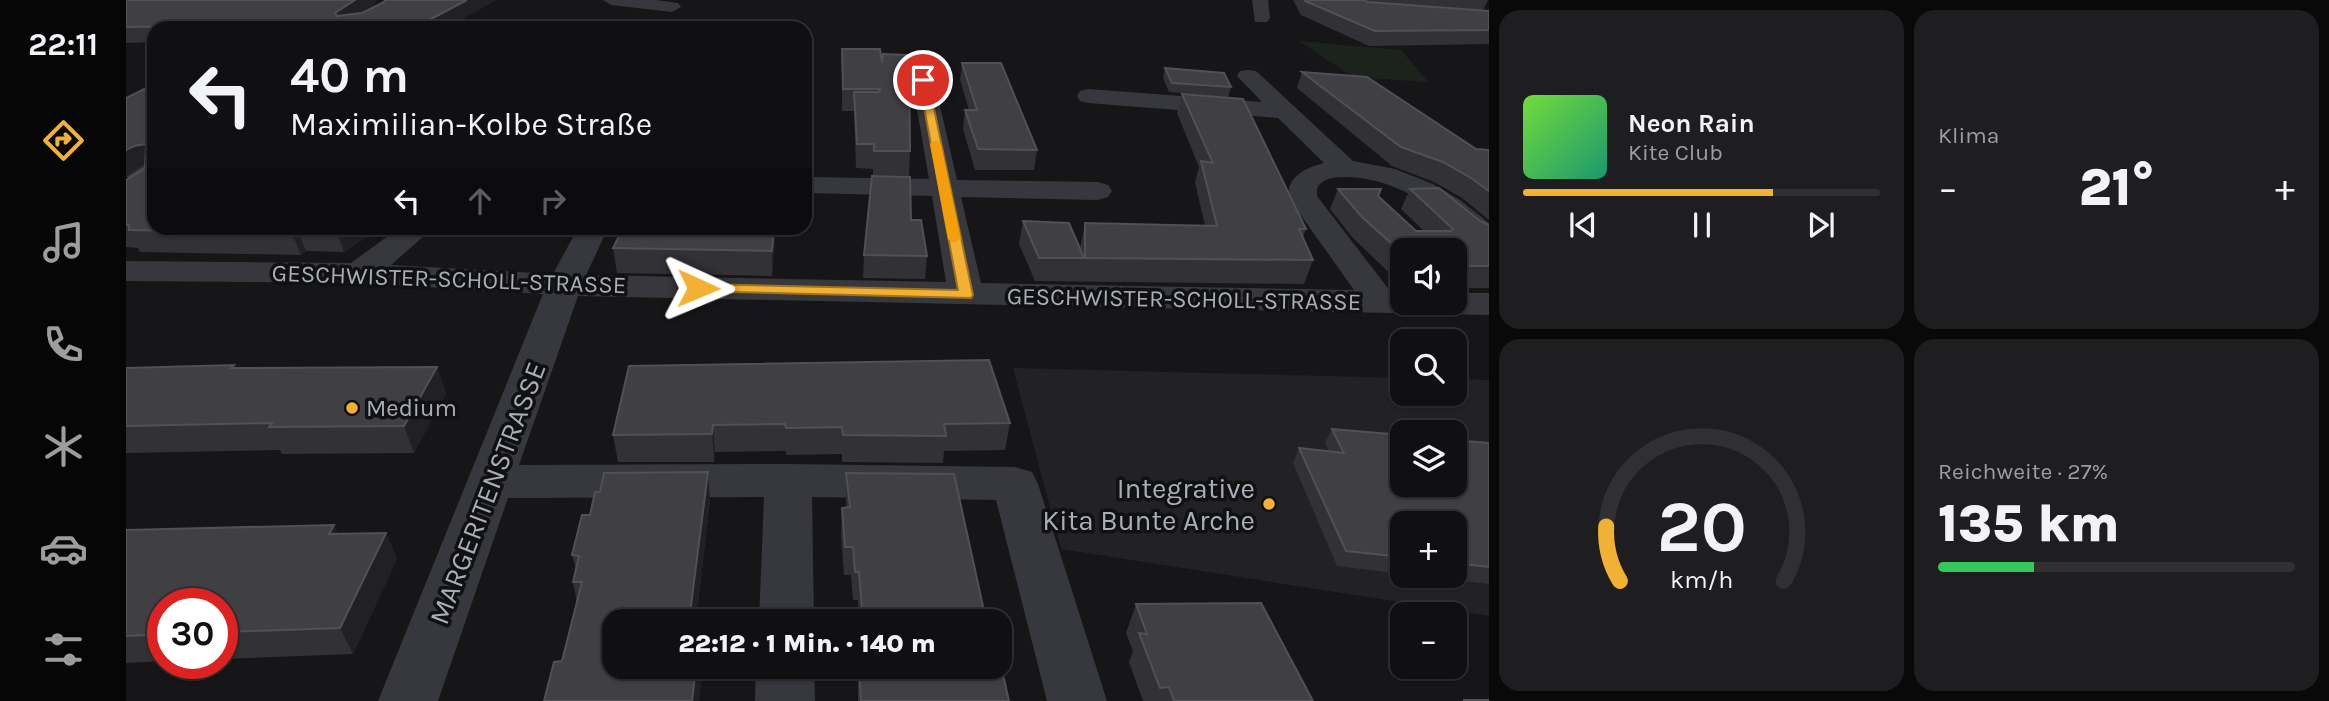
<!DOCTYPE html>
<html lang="de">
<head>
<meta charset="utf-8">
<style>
  body { margin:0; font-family:Karla,sans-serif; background:#1e1e20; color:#f1f3f6; height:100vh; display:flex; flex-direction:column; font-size:26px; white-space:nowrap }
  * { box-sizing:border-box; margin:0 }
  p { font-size:23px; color:#9c9d9f }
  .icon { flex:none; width:38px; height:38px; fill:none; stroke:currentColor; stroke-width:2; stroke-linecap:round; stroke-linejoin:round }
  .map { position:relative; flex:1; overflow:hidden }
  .details { display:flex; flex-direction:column; gap:10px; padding:10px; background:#09090a; width:840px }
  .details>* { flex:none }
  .hud { position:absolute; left:21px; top:21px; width:665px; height:214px; border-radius:21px; box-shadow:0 2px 5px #0004,0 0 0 2px #303032; background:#101012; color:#f1f3f6; overflow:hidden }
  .controls { position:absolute; left:1264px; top:238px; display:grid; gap:14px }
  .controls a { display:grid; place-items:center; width:77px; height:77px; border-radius:14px; background:#101012; box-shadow:0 2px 5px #0004,0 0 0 2px #303032; font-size:35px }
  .speed { position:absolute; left:21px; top:588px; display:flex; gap:14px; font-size:35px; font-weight:700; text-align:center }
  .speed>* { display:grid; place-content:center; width:91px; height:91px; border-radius:50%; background:#101012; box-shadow:0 2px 5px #0004,0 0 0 2px #303032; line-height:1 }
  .speed .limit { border:10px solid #d22; background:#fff; color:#111 }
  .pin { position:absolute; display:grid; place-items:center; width:60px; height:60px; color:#fff; margin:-30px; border:4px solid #fff; border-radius:50%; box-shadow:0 2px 7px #0007 }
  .me { position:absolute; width:77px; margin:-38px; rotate:91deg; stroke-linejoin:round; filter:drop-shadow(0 0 5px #0008) }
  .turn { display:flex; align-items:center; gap:24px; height:147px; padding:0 28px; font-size:32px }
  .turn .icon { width:91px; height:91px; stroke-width:2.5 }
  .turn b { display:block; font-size:49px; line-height:60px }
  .lanes { display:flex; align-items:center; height:66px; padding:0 28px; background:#0003; justify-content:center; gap:35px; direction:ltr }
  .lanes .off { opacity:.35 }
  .big { font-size:52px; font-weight:800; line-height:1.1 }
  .details .card { flex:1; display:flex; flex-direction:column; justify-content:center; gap:10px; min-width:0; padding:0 24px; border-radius:21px; background:#1e1e20 }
  .details .dial { align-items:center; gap:0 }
  .dial svg { height:182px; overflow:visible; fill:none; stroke:#303032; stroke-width:7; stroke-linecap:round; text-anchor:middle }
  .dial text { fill:#f1f3f6; stroke:none }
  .song { display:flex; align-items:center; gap:21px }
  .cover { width:84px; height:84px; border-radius:10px; background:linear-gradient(135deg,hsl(100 70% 55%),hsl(160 70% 35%)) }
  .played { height:7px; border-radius:4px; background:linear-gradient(90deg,#f2b134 70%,#303032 70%) }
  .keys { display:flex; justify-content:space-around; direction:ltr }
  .heat { display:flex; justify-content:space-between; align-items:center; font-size:38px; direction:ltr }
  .charge { height:10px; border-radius:5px; background:linear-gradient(90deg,#34c759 27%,#303032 0) }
  .details .tiles { flex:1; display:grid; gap:10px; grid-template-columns:repeat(2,1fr) }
  .trip { position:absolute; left:476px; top:609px; width:410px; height:70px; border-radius:21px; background:#101012; box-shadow:0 2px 5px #0004,0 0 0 2px #303032; font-weight:800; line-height:70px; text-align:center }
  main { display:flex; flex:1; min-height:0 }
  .dock { display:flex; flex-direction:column; width:126px; justify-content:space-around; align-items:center; background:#060607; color:#9c9d9f }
  .dock .icon { width:49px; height:49px }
  .dock .current { color:#f2b134 }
  .dock b { font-size:32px; color:#f1f3f6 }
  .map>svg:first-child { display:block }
  .built { fill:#222225; fill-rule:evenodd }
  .green { fill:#1c231d }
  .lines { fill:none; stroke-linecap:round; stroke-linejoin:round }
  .minor { fill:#37383d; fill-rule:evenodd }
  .wall { fill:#323236 }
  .shaded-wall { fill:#212124 }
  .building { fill:#3f3f44; stroke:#4f5156; stroke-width:2 }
  .route { fill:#f2b134; stroke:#9d7322; stroke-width:2 }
  .slow { fill:#f59e0b }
  .poi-dot { fill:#f2b134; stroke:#111113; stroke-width:2.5 }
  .labels { text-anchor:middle; stroke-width:7; stroke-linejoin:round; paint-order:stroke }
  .street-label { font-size:24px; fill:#a8adb8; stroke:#111113 }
  .poi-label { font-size:24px; fill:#a8adb8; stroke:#111113; text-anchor:start }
  .near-poi-label { font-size:28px; fill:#a8adb8; stroke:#111113; text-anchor:end }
  .near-street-label { font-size:28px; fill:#a8adb8; stroke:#111113 }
</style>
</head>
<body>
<main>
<nav class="dock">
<b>22:11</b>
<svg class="icon current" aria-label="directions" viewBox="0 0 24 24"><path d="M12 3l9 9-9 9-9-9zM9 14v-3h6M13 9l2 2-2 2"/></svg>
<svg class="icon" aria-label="music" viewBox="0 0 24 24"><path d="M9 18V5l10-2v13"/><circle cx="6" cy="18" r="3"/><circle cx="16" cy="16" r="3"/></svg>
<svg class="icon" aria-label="phone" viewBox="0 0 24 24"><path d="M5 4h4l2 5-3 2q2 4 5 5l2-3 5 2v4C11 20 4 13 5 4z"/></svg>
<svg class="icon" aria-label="climate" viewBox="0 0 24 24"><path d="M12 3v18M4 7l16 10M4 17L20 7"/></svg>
<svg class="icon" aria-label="car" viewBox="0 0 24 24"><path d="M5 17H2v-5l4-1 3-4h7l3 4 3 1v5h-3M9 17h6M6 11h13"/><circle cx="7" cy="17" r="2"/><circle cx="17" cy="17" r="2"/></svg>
<svg class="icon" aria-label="filters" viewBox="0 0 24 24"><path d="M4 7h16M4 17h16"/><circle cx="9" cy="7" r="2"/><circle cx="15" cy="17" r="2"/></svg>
</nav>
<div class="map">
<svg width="1363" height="701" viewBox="0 0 1363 701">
  <rect width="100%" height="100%" fill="#161618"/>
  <!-- built -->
  <path class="built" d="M887,368L1276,378V394H1328V379L1363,380V616L935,549ZM1276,432H1328V485H1276ZM1276,523H1328V576H1276Z"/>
  <!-- green -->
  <path class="green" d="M1173,41L1275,50L1302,82L1227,77Z"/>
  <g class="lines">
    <!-- minor -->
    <g class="minor">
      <path d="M477,0H530L552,3L555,7L546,12L485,5Z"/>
      <path d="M1126,0H1142L1144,18L1141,22H1129Z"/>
      <path d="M1122,70L1130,71L1227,161L1269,169L1307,184L1334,200L1363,223V248C1345,244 1333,229 1319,217C1292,195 1255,177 1219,177C1208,177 1196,178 1191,189V196L1264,291H1276V303H1328V293H1363V315L452,296L393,465L662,464L889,467L906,472L912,484L981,701H921L870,500L686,497L688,621H633L638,497L382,498L312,701H252L417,294L233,283L0,281V261L225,263L273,228H307L265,265L427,274L452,228H482L460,275L820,282L806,196L679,193V177L803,179L786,80L789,75H805L808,80L831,180L972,182L982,185L986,191L982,197L972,200L835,197L855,283L1228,290L1162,197C1162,175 1180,168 1198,163L1152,118L962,103L954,101L951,96L954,91L962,89L1136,102L1111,76L1114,71Z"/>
      <path d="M0,161L28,162V178L0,177Z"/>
      <path d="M630,667H688L689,701H629Z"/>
    </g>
  </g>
  <!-- wall -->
  <g class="wall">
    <path d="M0,0L248,4L235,13L258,2L259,0H370L320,28H28V42L0,43Z"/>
    <path d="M1167,0H1362L1357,10L1241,2L1363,11V44L1243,46L1175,15Z"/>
    <path d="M716,49L756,63L784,151L783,176L747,175V169L730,168L728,111H716Z"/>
    <path d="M836,63L911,150L908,170H849L837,129L839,110H843L834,80Z"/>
    <path d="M1039,68L1105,87L1102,97L1043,92L1037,78Z"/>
    <path d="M1176,72L1350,149L1363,150V220L1336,198L1308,182L1266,166L1171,88Z"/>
    <path d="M28,85V228H254L218,252L180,251L175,255L14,252L12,248L0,247V180L19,168L20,165L0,177V98Z"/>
    <path d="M1056,94L1180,229L1177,237L1187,260L1178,284L909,281L893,244L897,221L954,248L959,223L1079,226L1069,182L1073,167L1051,113Z"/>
    <path d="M1212,189L1252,196L1290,231H1298L1275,209L1284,189L1363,225V288H1328V250H1276V285L1227,238L1204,209Z"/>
    <path d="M785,220L801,256L799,279L737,278L738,255Z"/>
    <path d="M649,239L646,276L491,273L487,248Z"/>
    <path d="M108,365L109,368L311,367L320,393L288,453L156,454L154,450L0,453V368Z"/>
    <path d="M503,366L884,423L879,450L818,451L817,463L716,462V454L660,455V451L589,452L588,462H492L487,435Z"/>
    <path d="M1206,429L1363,443V584L1295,576H1328V523H1276V574L1211,566L1167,463L1173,448L1203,451L1199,443Z"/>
    <path d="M582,472L584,500L570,621H488L576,667L573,701H418L436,661L451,602L447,582L450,569L446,555L474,492Z"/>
    <path d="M720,473L860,620L865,621H733L732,600H727L725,575H718L715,535L716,508L720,507Z"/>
    <path d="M0,530L212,534L260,533L271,559L227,654L96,659V604H37V661L0,663Z"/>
    <path d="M1010,604L1187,701H1017L1003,662L1007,651L1000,633Z"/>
    <path d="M732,667H873L883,701H732Z"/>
  </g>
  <!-- shaded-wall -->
  <g class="shaded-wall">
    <path d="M229,0H251L248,4L213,28L209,13Z"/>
    <path d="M341,0H370L320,28H288Z"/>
    <path d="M20,144L28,164L17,165L0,177V150L8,146Z"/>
    <path d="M214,228H254L218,252L210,230Z"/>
    <path d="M648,228H649V239L646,276V251Z"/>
    <path d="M171,229L180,251L175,255L166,233Z"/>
    <path d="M311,367L320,393L288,453L278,426Z"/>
    <path d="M587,425L589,452L588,462L586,434Z"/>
    <path d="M582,472L584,500L570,621H563Z"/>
    <path d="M208,525L220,550L203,534Z"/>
    <path d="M260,533L271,559L227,654L214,628Z"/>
    <path d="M570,667H576L573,701H566Z"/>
  </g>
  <!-- building -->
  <g class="building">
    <path d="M0,0H229L209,13L211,16L236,13L258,2L259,0H341L288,28H121L127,25L0,27Z"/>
    <path d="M1179,0H1239L1241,2L1363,11V30L1249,31L1179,1Z"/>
    <path d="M716,49H754L756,63L757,54L783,55L784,151H748V144H731L728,92H753L754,89H717Z"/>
    <path d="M836,63H875L911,150L852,149L839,110H851Z"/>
    <path d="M1039,68L1098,73L1105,87L1046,83Z"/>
    <path d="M1176,72L1241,77L1350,149L1363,150V191L1345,178L1317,162L1275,147Z"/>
    <path d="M28,84V228H214L210,230L171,229L166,233L3,230V225H0V180L19,168L20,144L8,146L0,150V98Z"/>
    <path d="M1056,94L1117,99L1180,229H1173L1187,260L959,258V223L1091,226L1075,161L1087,163Z"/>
    <path d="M746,176L784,177L785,220H795L801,256L738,255Z"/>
    <path d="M1313,188L1354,221L1363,225V266H1328V250H1276V253L1236,217L1212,189H1255L1252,196L1290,231H1325L1327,229L1284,189Z"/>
    <path d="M897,221L943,223L958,258H913Z"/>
    <path d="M497,228H648L646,251L487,248Z"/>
    <path d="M863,360L884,423L818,424L820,436L717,435L716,427L660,428L659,424L587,425L586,434L487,435L503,366Z"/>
    <path d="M108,365L105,368L311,367L278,426L143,427L146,423L0,426V368Z"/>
    <path d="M1206,429L1276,435V485H1328V440L1363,443V567L1328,563V523H1276V557L1220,551L1173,448L1218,453Z"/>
    <path d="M582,472L563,621H488V667H570L566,701H418L428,662L436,661L456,582H447L453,556L446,555L456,515H464L469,492H474L478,473Z"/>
    <path d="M720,473L828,474L860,620H865V621H737L733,572H729L727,547H719L716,508L724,507Z"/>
    <path d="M208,525L203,534L260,533L214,628L96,632V604H37V634L0,636V530Z"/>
    <path d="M1135,603L1187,701H1048L1043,687L1034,688L1013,633L1021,634L1010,604Z"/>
    <path d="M873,657L883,701H735L733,667H873Z"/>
    <rect x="1338" y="700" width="25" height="1"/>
  </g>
  <!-- route -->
  <path class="route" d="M797,78L802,80L847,295L845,298L567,291L565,288L572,284L832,290L793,80Z"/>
  <!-- slow -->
  <path class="slow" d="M810,140L815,144L835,239L828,243L822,239L804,144Z"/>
  <!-- markers -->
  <g class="poi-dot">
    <circle cx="226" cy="408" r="7"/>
    <circle cx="1143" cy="504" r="7"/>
  </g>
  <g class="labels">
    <!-- street labels -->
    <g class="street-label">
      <text transform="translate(323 279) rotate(2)" y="8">GESCHWISTER-SCHOLL-STRASSE</text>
      <text transform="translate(1058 299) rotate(1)" y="8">GESCHWISTER-SCHOLL-STRASSE</text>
    </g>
    <!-- poi labels -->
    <g class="poi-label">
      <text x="240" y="416">Medium</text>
    </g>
    <!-- near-poi labels -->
    <g class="near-poi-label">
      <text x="1129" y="498">Integrative<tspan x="1129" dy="32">Kita Bunte Arche</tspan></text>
    </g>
    <!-- near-street labels -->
    <g class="near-street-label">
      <text transform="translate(361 493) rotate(-69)" y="10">MARGERITENSTRASSE</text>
    </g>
  </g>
</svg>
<div class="controls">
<a><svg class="icon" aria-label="sound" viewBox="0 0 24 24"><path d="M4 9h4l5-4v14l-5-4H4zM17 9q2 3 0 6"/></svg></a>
<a><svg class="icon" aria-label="search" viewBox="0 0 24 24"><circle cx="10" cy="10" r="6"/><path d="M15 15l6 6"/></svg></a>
<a><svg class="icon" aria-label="layers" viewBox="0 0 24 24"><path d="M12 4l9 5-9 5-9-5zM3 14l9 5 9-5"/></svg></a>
<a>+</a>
<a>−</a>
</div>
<div class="speed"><div class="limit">30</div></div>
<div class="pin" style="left:797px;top:80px;background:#d93025"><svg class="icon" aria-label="arrive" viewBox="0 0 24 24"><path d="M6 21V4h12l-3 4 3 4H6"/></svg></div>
<svg class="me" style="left:572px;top:288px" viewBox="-20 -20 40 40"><path d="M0-17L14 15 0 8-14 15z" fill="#f2b134" stroke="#fff" stroke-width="4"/></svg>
<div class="trip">22:12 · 1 Min. · 140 m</div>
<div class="hud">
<div class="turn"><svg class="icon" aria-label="left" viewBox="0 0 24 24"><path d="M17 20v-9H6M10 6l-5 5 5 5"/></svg><div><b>40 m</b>Maximilian-Kolbe Straße</div></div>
<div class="lanes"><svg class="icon" aria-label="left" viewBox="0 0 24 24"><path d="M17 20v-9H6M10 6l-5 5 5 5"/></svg><svg class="icon off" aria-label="ahead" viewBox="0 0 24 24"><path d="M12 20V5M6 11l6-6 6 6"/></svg><svg class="icon off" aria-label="right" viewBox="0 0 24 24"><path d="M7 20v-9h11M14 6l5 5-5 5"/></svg></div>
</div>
</div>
<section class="details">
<div class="tiles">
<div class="card">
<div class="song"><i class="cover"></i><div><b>Neon Rain</b><p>Kite Club</p></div></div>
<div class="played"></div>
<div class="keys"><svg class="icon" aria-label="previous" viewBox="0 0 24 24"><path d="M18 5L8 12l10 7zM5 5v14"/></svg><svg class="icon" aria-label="pause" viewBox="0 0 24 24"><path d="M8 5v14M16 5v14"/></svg><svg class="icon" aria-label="next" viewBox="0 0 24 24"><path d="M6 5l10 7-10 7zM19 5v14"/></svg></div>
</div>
<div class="card"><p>Klima</p>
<div class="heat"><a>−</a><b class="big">21°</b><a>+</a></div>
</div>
<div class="card dial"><svg viewBox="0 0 100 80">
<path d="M14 69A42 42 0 1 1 86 69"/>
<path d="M14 69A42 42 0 0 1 8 45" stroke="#f2b134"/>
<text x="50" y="56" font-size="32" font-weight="700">20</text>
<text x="50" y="72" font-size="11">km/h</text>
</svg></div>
<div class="card"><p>Reichweite · 27%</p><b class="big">135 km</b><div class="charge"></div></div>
</div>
</section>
</main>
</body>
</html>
